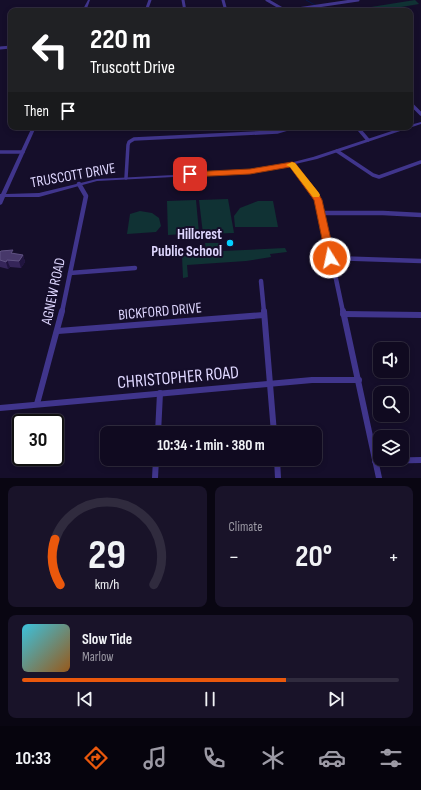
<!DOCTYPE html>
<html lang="en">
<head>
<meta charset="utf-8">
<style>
  body { margin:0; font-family:"Sofia Sans Condensed",sans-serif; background:#191329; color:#f1f3f6; height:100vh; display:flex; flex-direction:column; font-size:15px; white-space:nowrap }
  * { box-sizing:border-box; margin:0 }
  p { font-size:13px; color:#9c9aa5 }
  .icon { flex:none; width:22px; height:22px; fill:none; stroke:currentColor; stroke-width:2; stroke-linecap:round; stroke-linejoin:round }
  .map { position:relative; height:478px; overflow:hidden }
  .drawer { display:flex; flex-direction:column; gap:8px; padding:8px; background:#090612; flex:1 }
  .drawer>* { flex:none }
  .guide { position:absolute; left:8px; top:8px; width:405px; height:122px; border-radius:8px; box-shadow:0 2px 6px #0003,0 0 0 1px #302b3e; background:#202124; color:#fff; overflow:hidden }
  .buttons { position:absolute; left:373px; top:342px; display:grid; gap:8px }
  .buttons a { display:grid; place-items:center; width:36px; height:36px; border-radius:8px; background:#100a20; box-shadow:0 2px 6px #0003,0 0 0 1px #302b3e; font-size:20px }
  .speed { position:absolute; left:12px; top:414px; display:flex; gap:8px; font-size:20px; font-weight:700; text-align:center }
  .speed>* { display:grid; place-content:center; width:52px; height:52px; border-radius:50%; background:#100a20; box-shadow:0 2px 6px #0003,0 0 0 1px #302b3e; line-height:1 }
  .speed .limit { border:2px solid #111; border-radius:6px; background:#fff; color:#111 }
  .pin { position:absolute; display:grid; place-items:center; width:34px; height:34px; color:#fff; margin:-17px; border-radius:8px; box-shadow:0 2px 6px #0006 }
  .me { position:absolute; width:44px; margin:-22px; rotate:350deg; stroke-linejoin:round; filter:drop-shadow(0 0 3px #0008) }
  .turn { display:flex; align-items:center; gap:14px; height:84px; padding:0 16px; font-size:18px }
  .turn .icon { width:52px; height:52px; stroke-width:2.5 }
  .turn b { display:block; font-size:28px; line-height:34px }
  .then { display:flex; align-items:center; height:38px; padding:0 16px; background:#0003; gap:8px; font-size:15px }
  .big { font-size:30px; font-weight:700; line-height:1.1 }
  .drawer .widget { flex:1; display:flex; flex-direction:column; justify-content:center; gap:6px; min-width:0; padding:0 14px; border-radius:8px; background:#191329 }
  .drawer .dial { align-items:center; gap:0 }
  .dial svg { height:104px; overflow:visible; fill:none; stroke:#302b3e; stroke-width:7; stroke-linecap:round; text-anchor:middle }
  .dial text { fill:#f1f3f6; stroke:none }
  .song { display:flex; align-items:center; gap:12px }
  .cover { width:48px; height:48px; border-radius:6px; background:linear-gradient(135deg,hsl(190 70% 55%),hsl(30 70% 35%)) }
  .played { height:4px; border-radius:2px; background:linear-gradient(90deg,#ea580c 70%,#302b3e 70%) }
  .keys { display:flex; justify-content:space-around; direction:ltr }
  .heat { display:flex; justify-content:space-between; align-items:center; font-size:22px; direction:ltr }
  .drawer .tiles { flex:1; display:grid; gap:8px; grid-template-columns:1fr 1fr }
  .widget:last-child { grid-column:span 2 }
  .trip { position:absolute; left:100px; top:426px; width:222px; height:40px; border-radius:8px; background:#100a20; box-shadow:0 2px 6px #0003,0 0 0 1px #302b3e; font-weight:700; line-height:40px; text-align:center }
  .tab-bar { display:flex; height:64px; justify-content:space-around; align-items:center; background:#06040d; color:#9c9aa5 }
  .tab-bar .icon { width:28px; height:28px }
  .tab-bar .selected { color:#ea580c }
  .tab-bar b { font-size:18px; color:#f1f3f6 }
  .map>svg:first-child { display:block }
  .green { fill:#103234 }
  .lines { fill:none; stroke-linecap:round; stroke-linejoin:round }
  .stream { stroke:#06194b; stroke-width:1 }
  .minor-far3 { stroke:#40358c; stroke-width:3 }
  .minor-far2 { stroke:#40358c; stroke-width:3.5 }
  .minor-far1 { stroke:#40358c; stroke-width:4.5 }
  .minor { stroke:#40358c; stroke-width:6 }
  .tertiary { fill:#40358c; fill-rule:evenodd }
  .wall { fill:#352559 }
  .shaded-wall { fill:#20143e }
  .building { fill:#47386a; stroke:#5f5182 }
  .route { fill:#ea580c; stroke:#983908 }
  .slow { fill:#f59e0b }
  .poi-dot { fill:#03cfff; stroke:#150e2a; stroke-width:1.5 }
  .labels { text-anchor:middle; stroke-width:4; stroke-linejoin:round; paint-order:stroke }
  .street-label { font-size:15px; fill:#dfd7ff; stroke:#150e2a }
  .poi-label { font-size:15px; font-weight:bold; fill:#dfd7ff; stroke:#150e2a; text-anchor:end }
  .near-street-label { font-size:18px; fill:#dfd7ff; stroke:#150e2a }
</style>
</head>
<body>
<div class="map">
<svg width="421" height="478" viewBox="0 0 421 478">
  <rect width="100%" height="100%" fill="#150e2a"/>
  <!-- green -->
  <g class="green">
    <path d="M415,0L419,4L378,11H346Z"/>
    <path d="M228,199L234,233L203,234L199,200Z"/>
    <path d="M196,200L199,233L168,235L167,201Z"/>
    <path d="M258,201H273L278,227H235L234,216L240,208Z"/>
    <path d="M140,211L152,213L159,218L161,226L156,232L127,234L130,214Z"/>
    <path d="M205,243H219L221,248L219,250L223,251L285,248L287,252L270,254L271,257L246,261L187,265L188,277L183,278L182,256L198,255V257H205L204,252L207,250H206Z"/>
  </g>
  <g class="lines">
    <!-- stream -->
    <g class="stream">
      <path d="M306,0L315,5"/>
      <path d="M317,7L321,11"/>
    </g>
    <!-- minor-far3 -->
    <g class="minor-far3">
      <path d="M183,0L185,11"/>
      <path d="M223,0L226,11"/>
      <path d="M267,0L286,11"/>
      <path d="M146,11L150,0"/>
      <path d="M284,11L358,0"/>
      <path d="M0,48L11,47"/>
      <path d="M410,76V78"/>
    </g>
    <!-- minor-far2 -->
    <g class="minor-far2">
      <path d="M410,99L412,105L421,114"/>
      <path d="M357,127L368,140"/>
      <path d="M337,151L373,175L379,177L421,162"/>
      <path d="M0,152H23"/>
      <path d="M292,165L305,182"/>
      <path d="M126,178L128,145L129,142L134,139L277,132L294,127"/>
    </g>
    <!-- minor-far1 -->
    <g class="minor-far1">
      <path d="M304,181L314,193L322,213L343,312"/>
      <path d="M322,213H383L421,215"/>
      <path d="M331,258L421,261"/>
      <path d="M70,273L135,268"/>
      <path d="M261,281L264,312"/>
      <path d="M62,312L86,196L79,184"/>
    </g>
    <!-- minor -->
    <g class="minor">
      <path d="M264,311L274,433"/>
      <path d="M343,311L379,478"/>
      <path d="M343,314L421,315"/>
      <path d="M58,331L264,315"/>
      <path d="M37,404L62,311"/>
      <path d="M0,408L312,380H359"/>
      <path d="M158,433L160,393"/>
      <path d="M277,459L278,478"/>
      <path d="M375,461L421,460"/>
      <path d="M155,478L156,459"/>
    </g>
    <!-- tertiary -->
    <g class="tertiary">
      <path d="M88,0H90L86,11H82Z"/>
      <path d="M421,122V124L317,159L278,168L250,173L97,181L39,197H5L2,204L0,205V194H1L32,127H36L6,194L39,193L97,179L250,171L278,166L313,157L404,127H410V125Z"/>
    </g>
  </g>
  <!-- wall -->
  <path class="wall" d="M0,252L23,255L25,262L21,268L10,267L8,269L0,267Z"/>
  <!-- shaded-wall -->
  <g class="shaded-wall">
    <path d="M23,255L25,262L21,268L19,261Z"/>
    <path d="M7,260L10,267L8,269L6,262Z"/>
  </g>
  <!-- building -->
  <path class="building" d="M13,250L11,253L23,255L19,261L7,260L6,262L0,260V252L1,251Z"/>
  <!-- route -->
  <path class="route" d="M292,162L295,163L317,191L322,200L335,258L334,260L330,261L326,258L314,200L290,167L250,174L190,177L186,174L190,172L250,169Z"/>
  <!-- slow -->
  <path class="slow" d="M292,162L295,163L319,193L320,195L319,197H313L290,167L286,165Z"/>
  <!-- markers -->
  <circle class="poi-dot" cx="230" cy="243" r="4"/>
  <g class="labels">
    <!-- street labels -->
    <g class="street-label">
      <text transform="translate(73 175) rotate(-10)" y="5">TRUSCOTT DRIVE</text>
      <text transform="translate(53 291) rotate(-78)" y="5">AGNEW ROAD</text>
      <text transform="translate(160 311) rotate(-5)" y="5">BICKFORD DRIVE</text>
    </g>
    <!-- poi labels -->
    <g class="poi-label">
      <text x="222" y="239">Hillcrest<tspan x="222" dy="17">Public School</tspan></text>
    </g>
    <!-- near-street labels -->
    <g class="near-street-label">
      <text transform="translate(178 377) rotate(-5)" y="6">CHRISTOPHER ROAD</text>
    </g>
  </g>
</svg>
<div class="buttons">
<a><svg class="icon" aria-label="sound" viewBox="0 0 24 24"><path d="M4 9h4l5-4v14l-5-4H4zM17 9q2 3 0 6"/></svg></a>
<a><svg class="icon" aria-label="search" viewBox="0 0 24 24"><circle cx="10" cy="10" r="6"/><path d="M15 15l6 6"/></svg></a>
<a><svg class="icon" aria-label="layers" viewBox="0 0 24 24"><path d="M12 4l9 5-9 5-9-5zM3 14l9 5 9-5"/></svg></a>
</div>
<div class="speed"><div class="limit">30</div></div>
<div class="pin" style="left:190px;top:174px;background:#d93025"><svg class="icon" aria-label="arrive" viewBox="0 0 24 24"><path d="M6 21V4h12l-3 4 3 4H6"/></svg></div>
<svg class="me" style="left:330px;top:258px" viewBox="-20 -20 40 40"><circle r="17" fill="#ea580c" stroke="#fff" stroke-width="3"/><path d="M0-11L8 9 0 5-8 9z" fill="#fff"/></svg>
<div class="trip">10:34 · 1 min · 380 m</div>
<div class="guide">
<div class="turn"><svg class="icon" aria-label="left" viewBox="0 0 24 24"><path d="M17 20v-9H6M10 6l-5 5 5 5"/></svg><div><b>220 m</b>Truscott Drive</div></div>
<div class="then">Then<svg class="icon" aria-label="arrive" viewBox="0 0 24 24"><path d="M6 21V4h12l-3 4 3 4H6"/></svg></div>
</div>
</div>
<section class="drawer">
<div class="tiles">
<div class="widget dial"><svg viewBox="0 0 100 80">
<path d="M14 69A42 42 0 1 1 86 69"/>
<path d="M14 69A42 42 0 0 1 10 34" stroke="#ea580c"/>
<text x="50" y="56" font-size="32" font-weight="700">29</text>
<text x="50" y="72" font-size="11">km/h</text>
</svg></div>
<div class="widget"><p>Climate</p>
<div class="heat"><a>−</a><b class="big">20°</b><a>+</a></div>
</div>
<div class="widget">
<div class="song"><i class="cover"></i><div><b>Slow Tide</b><p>Marlow</p></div></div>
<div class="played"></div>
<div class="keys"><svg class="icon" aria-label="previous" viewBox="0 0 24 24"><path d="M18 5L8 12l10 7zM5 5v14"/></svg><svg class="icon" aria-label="pause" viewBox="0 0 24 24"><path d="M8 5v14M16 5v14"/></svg><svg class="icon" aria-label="next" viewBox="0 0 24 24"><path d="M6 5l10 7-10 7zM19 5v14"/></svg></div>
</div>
</div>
</section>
<nav class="tab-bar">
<b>10:33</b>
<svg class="icon selected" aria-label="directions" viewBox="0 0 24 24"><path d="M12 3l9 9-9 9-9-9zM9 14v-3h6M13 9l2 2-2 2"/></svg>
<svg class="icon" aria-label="music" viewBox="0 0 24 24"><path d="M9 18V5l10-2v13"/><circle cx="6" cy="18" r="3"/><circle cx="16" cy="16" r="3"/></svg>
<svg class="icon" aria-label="phone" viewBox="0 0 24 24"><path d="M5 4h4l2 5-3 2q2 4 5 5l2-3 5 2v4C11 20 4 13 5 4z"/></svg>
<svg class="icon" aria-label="climate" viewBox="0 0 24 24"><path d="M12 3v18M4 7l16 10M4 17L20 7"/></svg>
<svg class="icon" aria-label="car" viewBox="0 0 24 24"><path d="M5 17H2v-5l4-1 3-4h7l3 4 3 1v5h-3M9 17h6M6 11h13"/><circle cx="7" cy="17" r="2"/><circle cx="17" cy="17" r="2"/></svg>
<svg class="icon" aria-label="filters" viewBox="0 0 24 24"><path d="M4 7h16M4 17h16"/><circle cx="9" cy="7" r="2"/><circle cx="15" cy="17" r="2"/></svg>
</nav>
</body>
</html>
